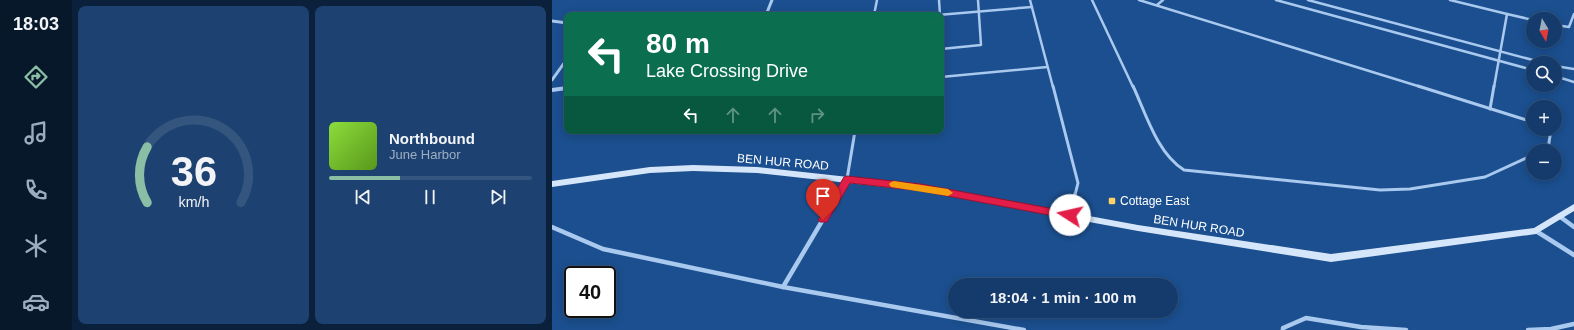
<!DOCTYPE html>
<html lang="en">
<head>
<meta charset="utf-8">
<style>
  body { margin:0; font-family:Arial,sans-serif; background:#1d4271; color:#f1f3f6; height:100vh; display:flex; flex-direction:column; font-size:15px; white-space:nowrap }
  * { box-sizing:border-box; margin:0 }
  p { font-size:13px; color:#9dadc1 }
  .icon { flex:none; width:22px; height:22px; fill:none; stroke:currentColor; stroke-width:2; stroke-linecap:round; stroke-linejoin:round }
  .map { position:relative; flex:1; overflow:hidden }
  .details { display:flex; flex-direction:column; gap:6px; padding:6px; background:#0b203b; width:480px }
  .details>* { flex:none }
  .hud { position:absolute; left:12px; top:12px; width:380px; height:122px; border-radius:8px; box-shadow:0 2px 10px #0003,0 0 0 1px #33557e; background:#0b6e4f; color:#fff; overflow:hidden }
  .needle { width:26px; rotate:170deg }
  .controls { position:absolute; left:974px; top:12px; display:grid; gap:8px }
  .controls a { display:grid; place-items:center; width:36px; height:36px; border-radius:50%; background:#143b6b; box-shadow:0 2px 10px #0003,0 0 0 1px #33557e; font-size:20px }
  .speed { position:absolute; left:12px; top:266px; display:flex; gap:8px; font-size:20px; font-weight:700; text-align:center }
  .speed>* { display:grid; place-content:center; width:52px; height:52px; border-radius:50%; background:#143b6b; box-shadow:0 2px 10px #0003,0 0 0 1px #33557e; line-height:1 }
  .speed .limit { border:2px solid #111; border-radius:6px; background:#fff; color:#111 }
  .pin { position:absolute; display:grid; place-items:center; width:34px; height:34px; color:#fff; margin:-41px -17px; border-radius:50% 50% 50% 0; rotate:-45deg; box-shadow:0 0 4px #0007 }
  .pin .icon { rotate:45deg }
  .me { position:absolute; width:44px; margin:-22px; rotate:280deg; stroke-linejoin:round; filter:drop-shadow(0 0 3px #0008) }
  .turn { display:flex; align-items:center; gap:14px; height:84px; padding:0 16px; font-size:18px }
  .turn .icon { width:52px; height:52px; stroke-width:2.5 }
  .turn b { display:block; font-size:28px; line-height:34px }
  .lanes { display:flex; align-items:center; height:38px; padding:0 16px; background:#0003; justify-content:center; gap:20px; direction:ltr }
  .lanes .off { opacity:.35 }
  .details .card { flex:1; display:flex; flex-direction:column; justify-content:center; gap:6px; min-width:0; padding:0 14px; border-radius:8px; background:#1d4271 }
  .details .dial { align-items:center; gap:0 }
  .dial svg { height:104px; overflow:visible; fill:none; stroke:#33557e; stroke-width:7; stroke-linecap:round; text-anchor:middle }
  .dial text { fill:#f1f3f6; stroke:none }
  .song { display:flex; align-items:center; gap:12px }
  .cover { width:48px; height:48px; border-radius:6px; background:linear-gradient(135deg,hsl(90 70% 55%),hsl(90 70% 35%)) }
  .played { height:4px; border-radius:2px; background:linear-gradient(90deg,#8abfa5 35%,#33557e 35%) }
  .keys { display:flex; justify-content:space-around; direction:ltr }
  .details .tiles { flex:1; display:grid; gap:6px; grid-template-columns:repeat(2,1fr) }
  .trip { position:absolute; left:396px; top:278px; width:230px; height:40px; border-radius:20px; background:#143b6b; box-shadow:0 2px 10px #0003,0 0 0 1px #33557e; font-weight:700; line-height:40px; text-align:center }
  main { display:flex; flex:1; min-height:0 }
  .menu { display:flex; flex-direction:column; width:72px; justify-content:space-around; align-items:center; background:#08182b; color:#9dadc1 }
  .menu .icon { width:28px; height:28px }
  .menu .current { color:#8abfa5 }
  .menu b { font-size:18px; color:#f1f3f6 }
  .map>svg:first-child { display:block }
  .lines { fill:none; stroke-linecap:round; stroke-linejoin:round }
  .lane-far2 { stroke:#a9c9ee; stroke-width:2.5 }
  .lane-far1 { stroke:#a9c9ee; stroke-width:3 }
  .lane { stroke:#a9c9ee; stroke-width:3.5 }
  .street-far2 { stroke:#a9c9ee; stroke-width:3 }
  .street-far1 { stroke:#a9c9ee; stroke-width:4 }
  .street { stroke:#a9c9ee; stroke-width:4.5 }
  .secondary { fill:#d6e6fa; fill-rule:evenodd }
  .route { fill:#e11d48; stroke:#92132f }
  .slow { fill:#f59e0b }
  .poi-dot { fill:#ffd166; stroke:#1b4f8f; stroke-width:1.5 }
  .labels { text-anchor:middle; stroke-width:4; stroke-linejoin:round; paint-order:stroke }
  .street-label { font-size:12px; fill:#fff; stroke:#1b4f8f }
  .poi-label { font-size:12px; fill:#fff; stroke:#1b4f8f; text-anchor:start }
</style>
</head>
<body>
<main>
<nav class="menu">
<b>18:03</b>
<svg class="icon current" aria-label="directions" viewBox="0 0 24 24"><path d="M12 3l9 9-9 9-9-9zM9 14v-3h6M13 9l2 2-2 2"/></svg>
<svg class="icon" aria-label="music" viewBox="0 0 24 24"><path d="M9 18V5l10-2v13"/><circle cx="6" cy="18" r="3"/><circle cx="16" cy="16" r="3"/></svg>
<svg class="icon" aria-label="phone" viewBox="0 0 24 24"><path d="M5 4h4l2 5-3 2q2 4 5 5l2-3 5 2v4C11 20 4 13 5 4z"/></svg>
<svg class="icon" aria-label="climate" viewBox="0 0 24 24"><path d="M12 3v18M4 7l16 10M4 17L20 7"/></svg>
<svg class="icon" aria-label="car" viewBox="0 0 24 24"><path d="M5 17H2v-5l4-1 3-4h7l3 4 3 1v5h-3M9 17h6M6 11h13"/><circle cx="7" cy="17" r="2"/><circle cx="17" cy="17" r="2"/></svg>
</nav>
<section class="details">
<div class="tiles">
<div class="card dial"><svg viewBox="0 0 100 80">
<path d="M14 69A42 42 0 1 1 86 69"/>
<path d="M14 69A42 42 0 0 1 14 26" stroke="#8abfa5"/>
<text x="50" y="56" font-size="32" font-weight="700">36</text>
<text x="50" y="72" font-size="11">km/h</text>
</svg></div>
<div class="card">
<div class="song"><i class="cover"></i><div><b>Northbound</b><p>June Harbor</p></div></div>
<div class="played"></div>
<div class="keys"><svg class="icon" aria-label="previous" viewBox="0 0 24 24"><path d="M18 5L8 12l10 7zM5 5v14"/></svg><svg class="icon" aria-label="pause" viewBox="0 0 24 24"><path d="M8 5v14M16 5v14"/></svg><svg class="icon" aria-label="next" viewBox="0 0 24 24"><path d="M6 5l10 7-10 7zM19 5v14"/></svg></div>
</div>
</div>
</section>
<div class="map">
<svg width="1022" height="330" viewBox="0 0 1022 330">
  <rect width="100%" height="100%" fill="#1b4f8f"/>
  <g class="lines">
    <!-- lane-far2 -->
    <g class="lane-far2">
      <path d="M387,0L388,15"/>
      <path d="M478,0L501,87"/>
      <path d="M540,0L581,87"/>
      <path d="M587,0L869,87"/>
      <path d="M724,0L981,70"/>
      <path d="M756,0L992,63"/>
      <path d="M898,0L955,14"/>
      <path d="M605,5L611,0"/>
      <path d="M322,15L325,0"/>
      <path d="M386,15L480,7"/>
      <path d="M1003,25L1017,27L1022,14"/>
      <path d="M389,49L429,45L426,0"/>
      <path d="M1003,66L1022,69"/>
      <path d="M1003,76L1022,82"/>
      <path d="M389,77L495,67"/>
      <path d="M942,87L955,14L981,20"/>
    </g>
    <!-- lane-far1 -->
    <g class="lane-far1">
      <path d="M501,86L526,183L523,195"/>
      <path d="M581,86C594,114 605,153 632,170L828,190L858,189L933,177L981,155"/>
      <path d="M866,86L981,122"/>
      <path d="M938,109L942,86"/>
      <path d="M991,129L998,136L996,149L991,151"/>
      <path d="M295,179L303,131"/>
    </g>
    <!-- lane -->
    <path class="lane" d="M518,215L523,194"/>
    <!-- street-far2 -->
    <g class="street-far2">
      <path d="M214,15L220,0"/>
      <path d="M0,21L15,23"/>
      <path d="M0,80L15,59"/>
    </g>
    <!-- street-far1 -->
    <g class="street-far1">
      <path d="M0,90L15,88"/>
      <path d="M285,195L295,179"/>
    </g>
    <!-- street -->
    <g class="street">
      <path d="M1007,216L1022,227"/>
      <path d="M0,227L51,249L231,287L472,330"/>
      <path d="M984,231L1022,255"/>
      <path d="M231,287L286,194"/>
      <path d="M731,330V328L754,318L809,327L854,330"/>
      <path d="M976,330L999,329L1022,324"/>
    </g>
    <!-- secondary -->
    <path class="secondary" d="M141,165L205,167L369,185L586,225L779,254L982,228L1022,204V211L984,234L779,262L586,231L369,191L205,173L141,171L98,173L0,187V181L98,167Z"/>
  </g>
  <!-- route -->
  <path class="route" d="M295,176L369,184L518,212L522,213L523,215L522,218L518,219L369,191L298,183L275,222H268L266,220L268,217L292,177Z"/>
  <!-- slow -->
  <path class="slow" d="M342,181L396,189L401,193L396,196L339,187L337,184L339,182Z"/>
  <!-- markers -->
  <rect class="poi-dot" x="556" y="197" width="8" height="8" rx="2"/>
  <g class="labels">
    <!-- street labels -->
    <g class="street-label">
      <text transform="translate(231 162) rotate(5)" y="4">BEN HUR ROAD</text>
      <text transform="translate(647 226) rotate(9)" y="4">BEN HUR ROAD</text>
    </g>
    <!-- poi labels -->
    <g class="poi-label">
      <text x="568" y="205">Cottage East</text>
    </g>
  </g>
</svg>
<div class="controls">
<a><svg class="needle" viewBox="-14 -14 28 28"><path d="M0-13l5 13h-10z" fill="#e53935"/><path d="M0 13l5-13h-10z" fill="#9dadc1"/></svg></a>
<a><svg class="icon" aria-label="search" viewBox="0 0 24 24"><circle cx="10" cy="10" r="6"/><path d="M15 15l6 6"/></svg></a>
<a>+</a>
<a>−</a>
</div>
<div class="speed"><div class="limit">40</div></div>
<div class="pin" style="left:271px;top:220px;background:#d93025"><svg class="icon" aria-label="arrive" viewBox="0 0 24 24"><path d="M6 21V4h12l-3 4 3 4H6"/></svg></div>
<svg class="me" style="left:518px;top:215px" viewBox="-20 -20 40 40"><circle r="19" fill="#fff"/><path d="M0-13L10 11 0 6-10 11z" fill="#e11d48"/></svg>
<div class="trip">18:04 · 1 min · 100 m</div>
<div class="hud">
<div class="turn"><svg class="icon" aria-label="left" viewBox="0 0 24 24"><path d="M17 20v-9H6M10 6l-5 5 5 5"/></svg><div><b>80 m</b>Lake Crossing Drive</div></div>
<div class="lanes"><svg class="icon" aria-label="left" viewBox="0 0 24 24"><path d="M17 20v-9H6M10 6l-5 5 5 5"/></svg><svg class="icon off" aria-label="ahead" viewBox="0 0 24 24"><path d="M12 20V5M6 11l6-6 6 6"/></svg><svg class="icon off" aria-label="ahead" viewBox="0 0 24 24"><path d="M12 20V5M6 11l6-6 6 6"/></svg><svg class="icon off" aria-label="right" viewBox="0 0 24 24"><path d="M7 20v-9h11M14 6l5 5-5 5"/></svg></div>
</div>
</div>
</main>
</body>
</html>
